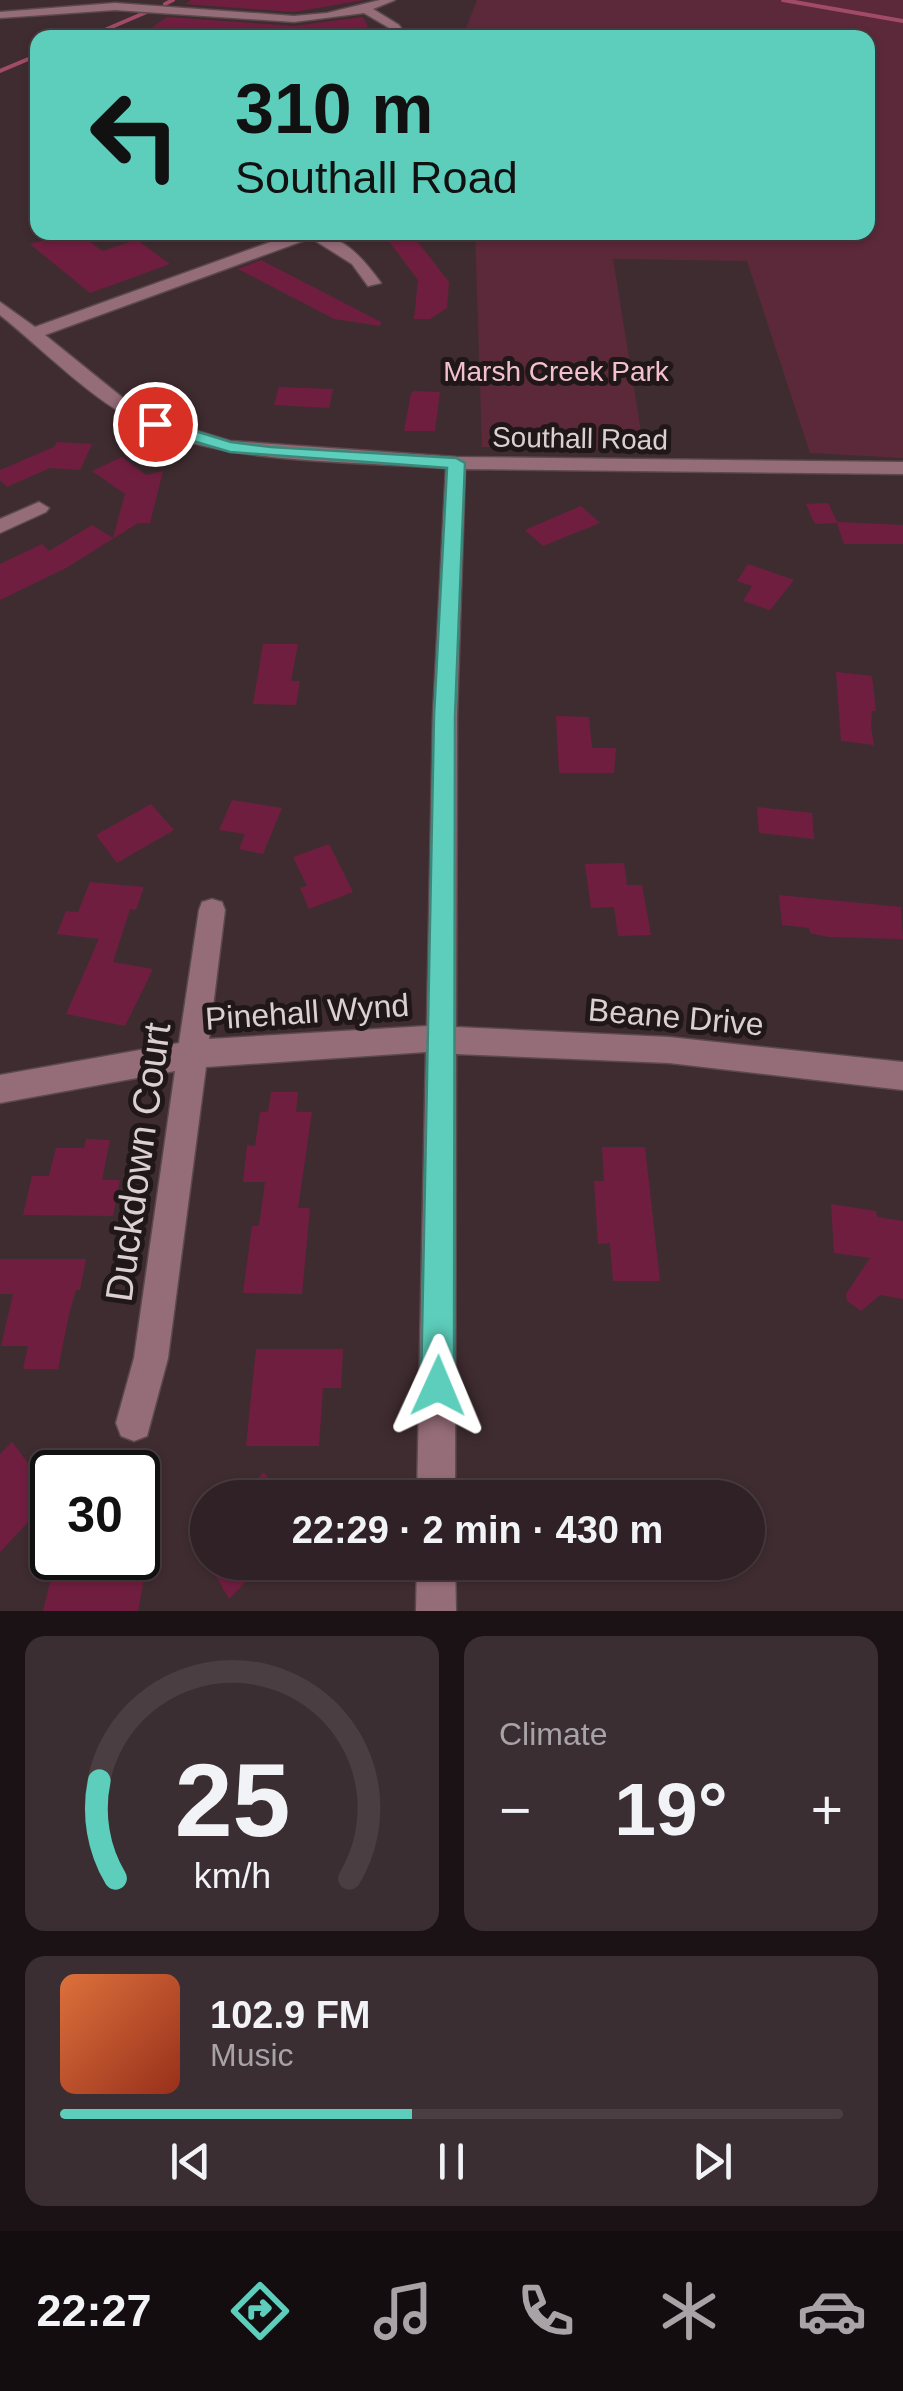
<!DOCTYPE html>
<html lang="en">
<head>
<meta charset="utf-8">
<style>
  body { margin:0; font-family:Helvetica,sans-serif; background:#3b2e32; color:#f1f3f6; height:100vh; display:flex; flex-direction:column; font-size:38px; white-space:nowrap }
  * { box-sizing:border-box; margin:0 }
  p { font-size:32px; color:#a7a3a7 }
  .icon { flex:none; width:55px; height:55px; fill:none; stroke:currentColor; stroke-width:2; stroke-linecap:round; stroke-linejoin:round }
  .map { position:relative; height:1611px; overflow:hidden }
  .drawer { display:flex; flex-direction:column; gap:25px; padding:25px; background:#1a1214; flex:1 }
  .drawer>* { flex:none }
  .top-card { position:absolute; left:30px; top:30px; width:845px; height:210px; border-radius:20px; box-shadow:0 2px 8px #0004,0 0 0 2px #4a3e42; background:#5ccebb; color:#111; overflow:hidden }
  .speed { position:absolute; left:30px; top:1450px; display:flex; gap:20px; font-size:50px; font-weight:700; text-align:center }
  .speed>* { display:grid; place-content:center; width:130px; height:130px; border-radius:50%; background:#2f2125; box-shadow:0 2px 8px #0004,0 0 0 2px #4a3e42; line-height:1 }
  .speed .limit { border:5px solid #111; border-radius:15px; background:#fff; color:#111 }
  .pin { position:absolute; display:grid; place-items:center; width:85px; height:85px; color:#fff; margin:-42px; border:5px solid #fff; border-radius:50%; box-shadow:0 2px 10px #0007 }
  .me { position:absolute; width:110px; margin:-55px; rotate:1deg; stroke-linejoin:round; filter:drop-shadow(0 0 8px #0008) }
  .turn { display:flex; align-items:center; gap:35px; height:210px; padding:0 40px; font-size:45px }
  .turn .icon { width:130px; height:130px; stroke-width:2.5 }
  .turn b { display:block; font-size:70px; line-height:85px }
  .big { font-size:75px; font-weight:700; line-height:1.1 }
  .drawer .widget { flex:1; display:flex; flex-direction:column; justify-content:center; gap:15px; min-width:0; padding:0 35px; border-radius:20px; background:#3b2e32 }
  .drawer .dial { align-items:center; gap:0 }
  .dial svg { height:260px; overflow:visible; fill:none; stroke:#4a3e42; stroke-width:7; stroke-linecap:round; text-anchor:middle }
  .dial text { fill:#f1f3f6; stroke:none }
  .song { display:flex; align-items:center; gap:30px }
  .cover { width:120px; height:120px; border-radius:15px; background:linear-gradient(135deg,hsl(20 70% 55%),hsl(10 70% 35%)) }
  .played { height:10px; border-radius:5px; background:linear-gradient(90deg,#5ccebb 45%,#4a3e42 45%) }
  .keys { display:flex; justify-content:space-around; direction:ltr }
  .heat { display:flex; justify-content:space-between; align-items:center; font-size:55px; direction:ltr }
  .drawer .tiles { flex:1; display:grid; gap:25px; grid-template-columns:1fr 1fr }
  .widget:last-child { grid-column:span 2 }
  .trip { position:absolute; left:190px; top:1480px; width:575px; height:100px; border-radius:50px; background:#2f2125; box-shadow:0 2px 8px #0004,0 0 0 2px #4a3e42; font-weight:700; line-height:100px; text-align:center }
  .tab-bar { display:flex; height:160px; justify-content:space-around; align-items:center; background:#130d0f; color:#a7a3a7 }
  .tab-bar .icon { width:70px; height:70px }
  .tab-bar .on { color:#5ccebb }
  .tab-bar b { font-size:45px; color:#f1f3f6 }
  .map>svg:first-child { display:block }
  .green { fill:#5c293a }
  .lines { fill:none; stroke-linecap:round; stroke-linejoin:round }
  .stream { stroke:#a14b68; stroke-width:4 }
  .building { fill:#701e3f }
  .minor-casing { stroke:#5b494e; stroke-width:3 }
  .minor { fill:#956d79; fill-rule:evenodd }
  .route { fill:#5ccebb; stroke:#3c867a; stroke-width:2.5 }
  .labels { text-anchor:middle; stroke-width:10; stroke-linejoin:round; paint-order:stroke }
  .far-park-label { font-size:28px; fill:#f2c0ce; stroke:#201719 }
  .far-street-label { font-size:28px; fill:#dbcfd2; stroke:#201719 }
  .street-label { font-size:32px; fill:#dbcfd2; stroke:#201719 }
  .near-street-label { font-size:38px; fill:#dbcfd2; stroke:#201719 }
</style>
</head>
<body>
<div class="map">
<svg width="903" height="1611" viewBox="0 0 903 1611">
  <rect width="100%" height="100%" fill="#3f2c31"/>
  <!-- green -->
  <path class="green" d="M477,0H903V458L810,453L747,261L613,259L644,450L482,447L475,233L868,232V38H409L405,31L466,28Z"/>
  <g class="lines">
    <!-- stream -->
    <g class="stream">
      <path d="M783,0L903,21"/>
      <path d="M165,4L173,0"/>
      <path d="M86,38L149,11"/>
      <path d="M0,71L38,55"/>
    </g>
  </g>
  <!-- building -->
  <g class="building">
    <path d="M191,0H364L294,12L185,4Z"/>
    <path d="M167,17L294,26L363,17L368,27L329,33L271,34L151,28Z"/>
    <path d="M382,232H410L449,282L447,308L430,319H414L418,280Z"/>
    <path d="M69,233L77,240L85,238L102,251L137,240L170,264L90,293L30,244Z"/>
    <path d="M261,260L381,322L380,326L334,319L238,269Z"/>
    <path d="M279,387L333,389L329,408L274,405Z"/>
    <path d="M415,391L440,392L435,431H404L411,393Z"/>
    <path d="M57,442L92,444L80,470L50,468L7,487L0,480V470L54,447Z"/>
    <path d="M122,457L146,475L163,471L150,523H138L66,568L0,600V564L42,544L49,551L92,525L113,538L125,494L92,471Z"/>
    <path d="M828,503L837,522L903,525V544H844L837,523L815,524L806,504Z"/>
    <path d="M581,506L600,523L543,546L525,530Z"/>
    <path d="M748,564L794,580L770,610L743,601L752,586L737,581Z"/>
    <path d="M263,644H298L291,681H300L296,705L253,704Z"/>
    <path d="M836,672L872,676L876,711H872L871,726L874,745L841,741Z"/>
    <path d="M556,716L589,717L592,748H616L614,773H559Z"/>
    <path d="M232,800L282,808L263,854L239,849L245,834L219,830Z"/>
    <path d="M151,804L174,830L117,863L96,835Z"/>
    <path d="M757,807L812,813L814,839L759,833Z"/>
    <path d="M329,844L353,892L309,909L300,888L307,886L293,857Z"/>
    <path d="M624,863L627,885H642L651,935L618,936L614,907L591,908L585,864Z"/>
    <path d="M90,882L144,887L136,910L130,909L113,962L153,969L125,1026L66,1014L99,939L57,934L66,911L78,912Z"/>
    <path d="M779,895L901,907L903,939L828,937L810,933L809,928L782,925Z"/>
    <path d="M271,1092H298L296,1112H312L298,1208H310L302,1294L243,1293L252,1226H259L265,1182H243L247,1145L255,1146L260,1112H268Z"/>
    <path d="M86,1139L110,1140L102,1180H120L113,1216L23,1215L32,1176H49L56,1148H84Z"/>
    <path d="M602,1147H645L660,1281H613L610,1243L598,1244L594,1181H604Z"/>
    <path d="M831,1204L876,1211L877,1217L903,1221V1299L880,1295L861,1311L847,1301L846,1294L870,1258L834,1253Z"/>
    <path d="M0,1259H86L80,1290H76L69,1314L58,1369H23L28,1346H1L13,1294H0Z"/>
    <path d="M256,1349H343L341,1388H323L319,1446H246Z"/>
    <path d="M12,1442L34,1471L28,1478L47,1502L0,1552V1454Z"/>
    <path d="M264,1472L282,1498H237Z"/>
    <path d="M56,1558H148L138,1611H43Z"/>
    <path d="M208,1562H265L229,1599Z"/>
  </g>
  <g class="lines">
    <!-- minor casing -->
    <g class="minor-casing">
      <g id="minor">
        <path d="M380,0H395L373,9L399,25L408,38H397L391,29L364,13L294,22L115,10L0,18V12L115,3L294,16L327,13Z"/>
        <path d="M298,232C339,232 358,251 381,283L368,286L352,264L311,238L45,335L128,402L161,420L230,441L456,457L903,462V474L465,469L457,716L456,1027L669,1037L903,1062V1090L669,1063L456,1054L455,1498H417L426,1052L206,1067L168,1358L147,1436L134,1441L121,1436L116,1423L134,1358L175,1071L0,1103V1075L179,1043L199,910L202,902L212,899L222,902L225,910L209,1039L427,1026L433,716L446,468C356,461 226,465 145,426C91,400 46,352 0,315V302L35,327Z"/>
        <path d="M39,502L49,508L46,512L0,533V519Z"/>
        <path d="M417,1562H455L456,1611H416Z"/>
      </g>
    </g>
    <!-- minor -->
    <use href="#minor" class="minor"/>
  </g>
  <!-- route -->
  <path class="route" d="M155,419L231,442L271,447L456,458L465,463L455,716L454,1386L449,1397L438,1402L426,1397L421,1386L434,716L447,468L230,452L149,428V421Z"/>
  <g class="labels">
    <!-- far-park labels -->
    <g class="far-park-label">
      <text x="556" y="381">Marsh Creek Park</text>
    </g>
    <!-- far-street labels -->
    <g class="far-street-label">
      <text transform="translate(580 438) rotate(1)" y="10">Southall Road</text>
    </g>
    <!-- street labels -->
    <g class="street-label">
      <text transform="translate(307 1012) rotate(-4)" y="11">Pinehall Wynd</text>
      <text transform="translate(676 1017) rotate(5)" y="11">Beane Drive</text>
    </g>
    <!-- near-street labels -->
    <g class="near-street-label">
      <text transform="translate(138 1162) rotate(-82)" y="13">Duckdown Court</text>
    </g>
  </g>
</svg>
<div class="speed"><div class="limit">30</div></div>
<div class="pin" style="left:155px;top:424px;background:#d93025"><svg class="icon" aria-label="arrive" viewBox="0 0 24 24"><path d="M6 21V4h12l-3 4 3 4H6"/></svg></div>
<svg class="me" style="left:438px;top:1386px" viewBox="-20 -20 40 40"><path d="M0-17L14 15 0 8-14 15z" fill="#5ccebb" stroke="#fff" stroke-width="4"/></svg>
<div class="trip">22:29 · 2 min · 430 m</div>
<div class="top-card">
<div class="turn"><svg class="icon" aria-label="left" viewBox="0 0 24 24"><path d="M17 20v-9H6M10 6l-5 5 5 5"/></svg><div><b>310 m</b>Southall Road</div></div>
</div>
</div>
<section class="drawer">
<div class="tiles">
<div class="widget dial"><svg viewBox="0 0 100 80">
<path d="M14 69A42 42 0 1 1 86 69"/>
<path d="M14 69A42 42 0 0 1 9 39" stroke="#5ccebb"/>
<text x="50" y="56" font-size="32" font-weight="700">25</text>
<text x="50" y="72" font-size="11">km/h</text>
</svg></div>
<div class="widget"><p>Climate</p>
<div class="heat"><a>−</a><b class="big">19°</b><a>+</a></div>
</div>
<div class="widget">
<div class="song"><i class="cover"></i><div><b>102.9 FM</b><p>Music</p></div></div>
<div class="played"></div>
<div class="keys"><svg class="icon" aria-label="previous" viewBox="0 0 24 24"><path d="M18 5L8 12l10 7zM5 5v14"/></svg><svg class="icon" aria-label="pause" viewBox="0 0 24 24"><path d="M8 5v14M16 5v14"/></svg><svg class="icon" aria-label="next" viewBox="0 0 24 24"><path d="M6 5l10 7-10 7zM19 5v14"/></svg></div>
</div>
</div>
</section>
<nav class="tab-bar">
<b>22:27</b>
<svg class="icon on" aria-label="directions" viewBox="0 0 24 24"><path d="M12 3l9 9-9 9-9-9zM9 14v-3h6M13 9l2 2-2 2"/></svg>
<svg class="icon" aria-label="music" viewBox="0 0 24 24"><path d="M9 18V5l10-2v13"/><circle cx="6" cy="18" r="3"/><circle cx="16" cy="16" r="3"/></svg>
<svg class="icon" aria-label="phone" viewBox="0 0 24 24"><path d="M5 4h4l2 5-3 2q2 4 5 5l2-3 5 2v4C11 20 4 13 5 4z"/></svg>
<svg class="icon" aria-label="climate" viewBox="0 0 24 24"><path d="M12 3v18M4 7l16 10M4 17L20 7"/></svg>
<svg class="icon" aria-label="car" viewBox="0 0 24 24"><path d="M5 17H2v-5l4-1 3-4h7l3 4 3 1v5h-3M9 17h6M6 11h13"/><circle cx="7" cy="17" r="2"/><circle cx="17" cy="17" r="2"/></svg>
</nav>
</body>
</html>
